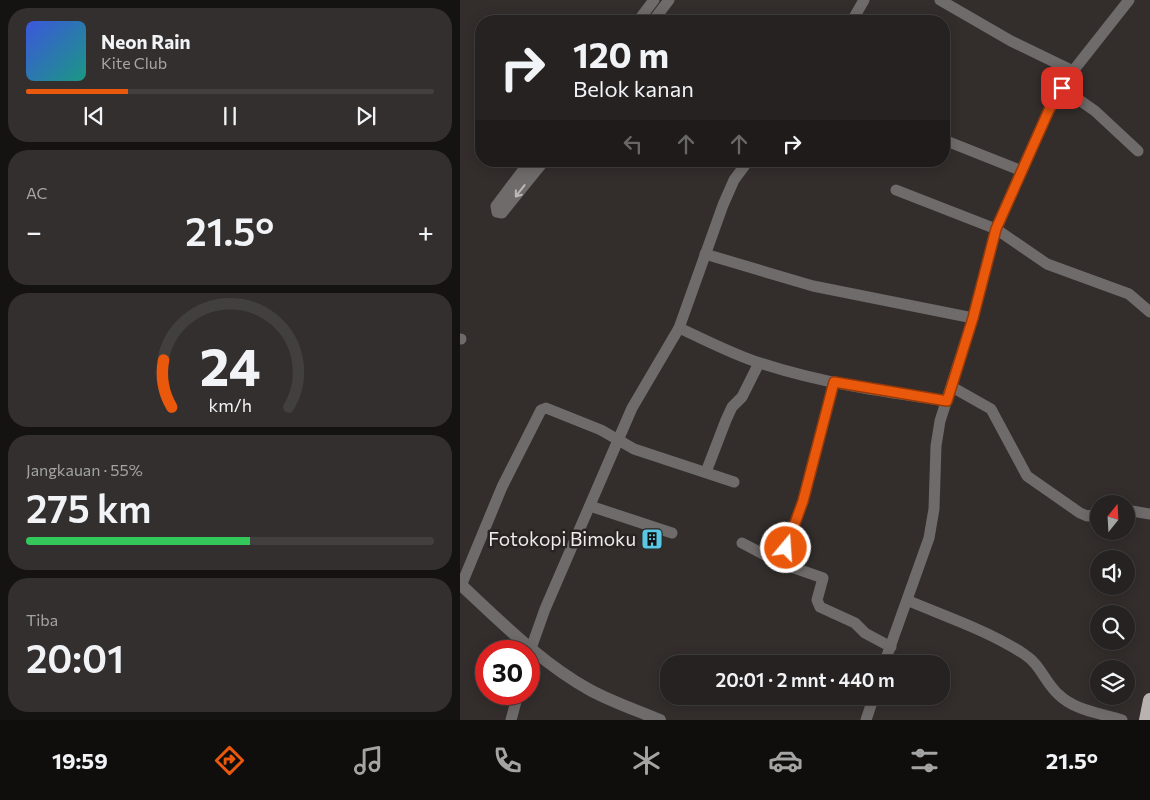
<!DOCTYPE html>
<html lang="id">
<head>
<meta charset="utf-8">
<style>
  body { margin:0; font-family:Commissioner,sans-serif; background:#322f2e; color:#f1f3f6; height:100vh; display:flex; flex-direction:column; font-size:19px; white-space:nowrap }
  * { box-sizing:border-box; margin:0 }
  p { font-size:16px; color:#a4a4a5 }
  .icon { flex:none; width:28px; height:28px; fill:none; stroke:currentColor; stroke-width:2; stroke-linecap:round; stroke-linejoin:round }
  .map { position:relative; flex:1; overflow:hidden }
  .drawer { display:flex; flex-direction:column; gap:8px; padding:8px; background:#151312; width:460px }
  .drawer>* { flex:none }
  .top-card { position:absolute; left:15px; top:15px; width:475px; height:152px; border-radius:20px; box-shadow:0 2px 12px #0003,0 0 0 1px #423f3f; background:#262221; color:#f1f3f6; overflow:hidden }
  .needle { width:32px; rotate:18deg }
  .fabs { position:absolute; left:630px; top:495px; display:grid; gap:10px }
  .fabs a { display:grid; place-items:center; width:45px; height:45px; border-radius:50%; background:#262221; box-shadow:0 2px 12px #0003,0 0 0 1px #423f3f; font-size:25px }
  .speed { position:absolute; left:15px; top:640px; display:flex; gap:10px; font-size:25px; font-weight:700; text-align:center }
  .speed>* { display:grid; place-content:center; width:65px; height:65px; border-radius:50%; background:#262221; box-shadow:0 2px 12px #0003,0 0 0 1px #423f3f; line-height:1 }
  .speed .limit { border:8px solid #d22; background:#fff; color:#111 }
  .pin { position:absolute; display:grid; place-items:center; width:42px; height:42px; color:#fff; margin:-21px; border-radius:10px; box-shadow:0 2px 8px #0006 }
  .me { position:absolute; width:55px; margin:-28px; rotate:18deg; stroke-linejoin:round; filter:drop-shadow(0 0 4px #0008) }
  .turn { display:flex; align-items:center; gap:18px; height:105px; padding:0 15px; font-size:22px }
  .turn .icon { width:65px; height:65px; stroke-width:2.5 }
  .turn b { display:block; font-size:35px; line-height:42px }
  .lanes { display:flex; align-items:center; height:48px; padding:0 15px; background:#0003; justify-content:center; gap:25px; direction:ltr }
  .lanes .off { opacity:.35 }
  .big { font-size:38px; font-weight:600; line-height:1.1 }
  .drawer .card { flex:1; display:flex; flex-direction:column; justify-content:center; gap:8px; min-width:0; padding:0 18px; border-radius:20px; background:#322f2e }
  .drawer .dial { align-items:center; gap:0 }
  .dial svg { height:130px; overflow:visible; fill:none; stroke:#423f3f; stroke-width:7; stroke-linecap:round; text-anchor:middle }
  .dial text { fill:#f1f3f6; stroke:none }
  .song { display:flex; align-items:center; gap:15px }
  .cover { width:60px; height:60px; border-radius:8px; background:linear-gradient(135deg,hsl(230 70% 55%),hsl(170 70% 35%)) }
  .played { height:5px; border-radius:2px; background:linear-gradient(90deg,#ea580c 25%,#423f3f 25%) }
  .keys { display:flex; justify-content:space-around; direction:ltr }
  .heat { display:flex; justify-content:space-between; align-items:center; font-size:28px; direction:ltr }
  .charge { height:8px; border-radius:4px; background:linear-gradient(90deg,#34c759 55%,#423f3f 0) }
  .trip { position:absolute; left:200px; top:655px; width:290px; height:50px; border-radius:20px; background:#262221; box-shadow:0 2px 12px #0003,0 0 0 1px #423f3f; font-weight:600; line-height:50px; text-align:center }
  .tabs { display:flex; height:80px; justify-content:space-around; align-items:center; background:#0f0e0d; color:#a4a4a5 }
  .tabs .icon { width:35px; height:35px }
  .tabs .selected { color:#ea580c }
  .tabs b { font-size:22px; color:#f1f3f6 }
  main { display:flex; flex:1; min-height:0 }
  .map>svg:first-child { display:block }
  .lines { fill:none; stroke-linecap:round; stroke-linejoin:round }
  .minor { stroke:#6e6b6a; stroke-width:11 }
  .tertiary { stroke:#6e6b6a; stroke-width:12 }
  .trunk { stroke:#b8b2b0; stroke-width:14 }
  .oneway { stroke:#bbb8b7 }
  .route-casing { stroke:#983908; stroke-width:12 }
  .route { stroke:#ea580c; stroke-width:9 }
  .labels { text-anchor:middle; stroke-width:5; stroke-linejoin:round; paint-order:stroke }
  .poi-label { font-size:19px; fill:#efebea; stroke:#292422; text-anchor:end }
</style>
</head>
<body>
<main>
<section class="drawer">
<div class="card">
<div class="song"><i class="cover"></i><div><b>Neon Rain</b><p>Kite Club</p></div></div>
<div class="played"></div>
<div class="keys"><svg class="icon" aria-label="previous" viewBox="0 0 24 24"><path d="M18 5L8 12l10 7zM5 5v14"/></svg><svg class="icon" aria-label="pause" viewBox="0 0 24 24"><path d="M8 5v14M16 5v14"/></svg><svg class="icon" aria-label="next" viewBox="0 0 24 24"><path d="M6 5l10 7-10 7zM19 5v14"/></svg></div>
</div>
<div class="card"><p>AC</p>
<div class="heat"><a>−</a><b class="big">21.5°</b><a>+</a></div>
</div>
<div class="card dial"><svg viewBox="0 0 100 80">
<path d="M14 69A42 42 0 1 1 86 69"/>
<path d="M14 69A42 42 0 0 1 9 40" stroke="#ea580c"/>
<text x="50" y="56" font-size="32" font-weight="700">24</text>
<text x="50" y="72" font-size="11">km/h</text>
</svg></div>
<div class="card"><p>Jangkauan · 55%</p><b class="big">275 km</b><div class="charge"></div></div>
<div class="card"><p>Tiba</p><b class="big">20:01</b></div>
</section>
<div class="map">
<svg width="690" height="720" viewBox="0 0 690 720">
  <rect width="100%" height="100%" fill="#332e2c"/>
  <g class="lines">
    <!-- minor -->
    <g class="minor">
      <path d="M480,0L551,41L613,71"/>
      <path d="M178,21L194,0"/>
      <path d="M193,21L209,0"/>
      <path d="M392,21L404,0"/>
      <path d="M602,88L635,111L678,151"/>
      <path d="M484,140L562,171"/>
      <path d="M70,161L36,206L37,212L42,213L84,161"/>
      <path d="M436,190L536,229L587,264L669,294L690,312"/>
      <path d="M245,254L353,286L513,318"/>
      <path d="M219,328C246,340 272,354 300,363C361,383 424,392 487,401"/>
      <path d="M0,339H1"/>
      <path d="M492,387L531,409L567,476L620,513L627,516L639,514"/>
      <path d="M246,472L266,420L272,407L282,397L299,363"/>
      <path d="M130,506L212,533"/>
      <path d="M666,510L690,514"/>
      <path d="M282,543L320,563L363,578L357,600L360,607L395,623L405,633L431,647"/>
      <path d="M320,563L343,501L374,382"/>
      <path d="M1,586L42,487L81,410L86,408L141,430L174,449L274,482"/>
      <path d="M449,601C487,617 529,631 564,654C581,665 584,681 598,694C615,711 641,713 662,720"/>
      <path d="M69,654L85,609L146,468L172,408L219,328L263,205L274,180L288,161"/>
      <path d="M424,664L469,538L474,509L476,446L480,421L513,318L536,229L589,110L613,71L669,0"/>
      <path d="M51,720L58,694"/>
      <path d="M406,720L414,696"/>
    </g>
    <!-- tertiary -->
    <path class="tertiary" d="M0,584C41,622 81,663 130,690C152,702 176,710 200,720"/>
    <!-- trunk -->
    <path class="trunk" d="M686,720L690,700"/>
  </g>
  <!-- one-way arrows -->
  <defs><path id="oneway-shaft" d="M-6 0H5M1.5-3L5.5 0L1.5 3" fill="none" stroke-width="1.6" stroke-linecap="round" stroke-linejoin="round" transform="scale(1.25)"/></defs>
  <use class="oneway" href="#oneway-shaft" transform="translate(60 191) rotate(128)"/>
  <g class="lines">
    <!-- route casing -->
    <g class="route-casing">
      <path id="route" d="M326,548L343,501L374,382L487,401L513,318L536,229L589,110L602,88"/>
    </g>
    <!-- route -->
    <use href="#route" class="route"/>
  </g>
  <!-- icons -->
  <defs>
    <g id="building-square" transform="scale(1.125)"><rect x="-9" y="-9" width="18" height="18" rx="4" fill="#58c8e4" stroke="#292422"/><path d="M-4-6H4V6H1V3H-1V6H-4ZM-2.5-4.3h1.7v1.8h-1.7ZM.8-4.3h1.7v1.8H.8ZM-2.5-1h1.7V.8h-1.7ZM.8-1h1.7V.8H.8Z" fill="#111"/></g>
  </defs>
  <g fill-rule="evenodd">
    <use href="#building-square" x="192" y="539"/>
  </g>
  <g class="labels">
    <!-- poi labels -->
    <g class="poi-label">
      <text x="176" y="546">Fotokopi Bimoku</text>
    </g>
  </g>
</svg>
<div class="fabs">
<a><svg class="needle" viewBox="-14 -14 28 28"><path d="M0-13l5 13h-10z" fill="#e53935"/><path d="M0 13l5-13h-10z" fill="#a4a4a5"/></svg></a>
<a><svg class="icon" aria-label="sound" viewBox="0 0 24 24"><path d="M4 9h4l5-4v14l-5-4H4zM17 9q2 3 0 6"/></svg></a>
<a><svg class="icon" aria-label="search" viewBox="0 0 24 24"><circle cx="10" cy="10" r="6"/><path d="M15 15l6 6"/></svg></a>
<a><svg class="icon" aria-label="layers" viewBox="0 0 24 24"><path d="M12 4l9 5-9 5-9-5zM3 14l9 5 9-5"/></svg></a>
</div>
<div class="speed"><div class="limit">30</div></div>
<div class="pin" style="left:602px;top:88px;background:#d93025"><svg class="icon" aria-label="arrive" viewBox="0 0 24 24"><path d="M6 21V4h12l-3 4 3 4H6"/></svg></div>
<svg class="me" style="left:326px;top:548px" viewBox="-20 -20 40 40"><circle r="17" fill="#ea580c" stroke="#fff" stroke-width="3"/><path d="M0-11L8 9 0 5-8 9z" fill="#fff"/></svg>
<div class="trip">20:01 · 2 mnt · 440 m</div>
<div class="top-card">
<div class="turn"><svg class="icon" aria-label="right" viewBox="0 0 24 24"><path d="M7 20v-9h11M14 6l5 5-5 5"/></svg><div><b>120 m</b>Belok kanan</div></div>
<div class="lanes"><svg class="icon off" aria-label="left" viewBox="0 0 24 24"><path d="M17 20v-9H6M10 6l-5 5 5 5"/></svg><svg class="icon off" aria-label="ahead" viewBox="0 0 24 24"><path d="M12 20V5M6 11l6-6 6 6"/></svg><svg class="icon off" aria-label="ahead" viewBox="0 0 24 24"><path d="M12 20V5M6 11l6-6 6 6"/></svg><svg class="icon" aria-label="right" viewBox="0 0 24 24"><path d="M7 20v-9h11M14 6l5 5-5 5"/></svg></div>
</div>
</div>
</main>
<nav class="tabs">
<b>19:59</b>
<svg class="icon selected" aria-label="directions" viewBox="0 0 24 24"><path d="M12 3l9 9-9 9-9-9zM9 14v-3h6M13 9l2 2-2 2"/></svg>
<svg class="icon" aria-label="music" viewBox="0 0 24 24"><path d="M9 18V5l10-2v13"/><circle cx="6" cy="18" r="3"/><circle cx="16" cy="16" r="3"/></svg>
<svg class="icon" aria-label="phone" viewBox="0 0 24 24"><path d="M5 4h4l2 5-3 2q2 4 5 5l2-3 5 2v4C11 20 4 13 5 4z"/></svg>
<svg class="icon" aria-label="climate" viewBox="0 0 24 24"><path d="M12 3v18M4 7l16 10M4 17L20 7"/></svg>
<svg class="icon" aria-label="car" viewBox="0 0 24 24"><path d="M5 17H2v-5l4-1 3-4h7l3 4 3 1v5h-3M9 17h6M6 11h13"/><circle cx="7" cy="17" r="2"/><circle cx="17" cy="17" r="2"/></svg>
<svg class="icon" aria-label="filters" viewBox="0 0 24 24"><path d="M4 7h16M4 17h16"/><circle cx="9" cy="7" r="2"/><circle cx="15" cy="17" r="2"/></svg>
<b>21.5°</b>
</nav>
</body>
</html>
